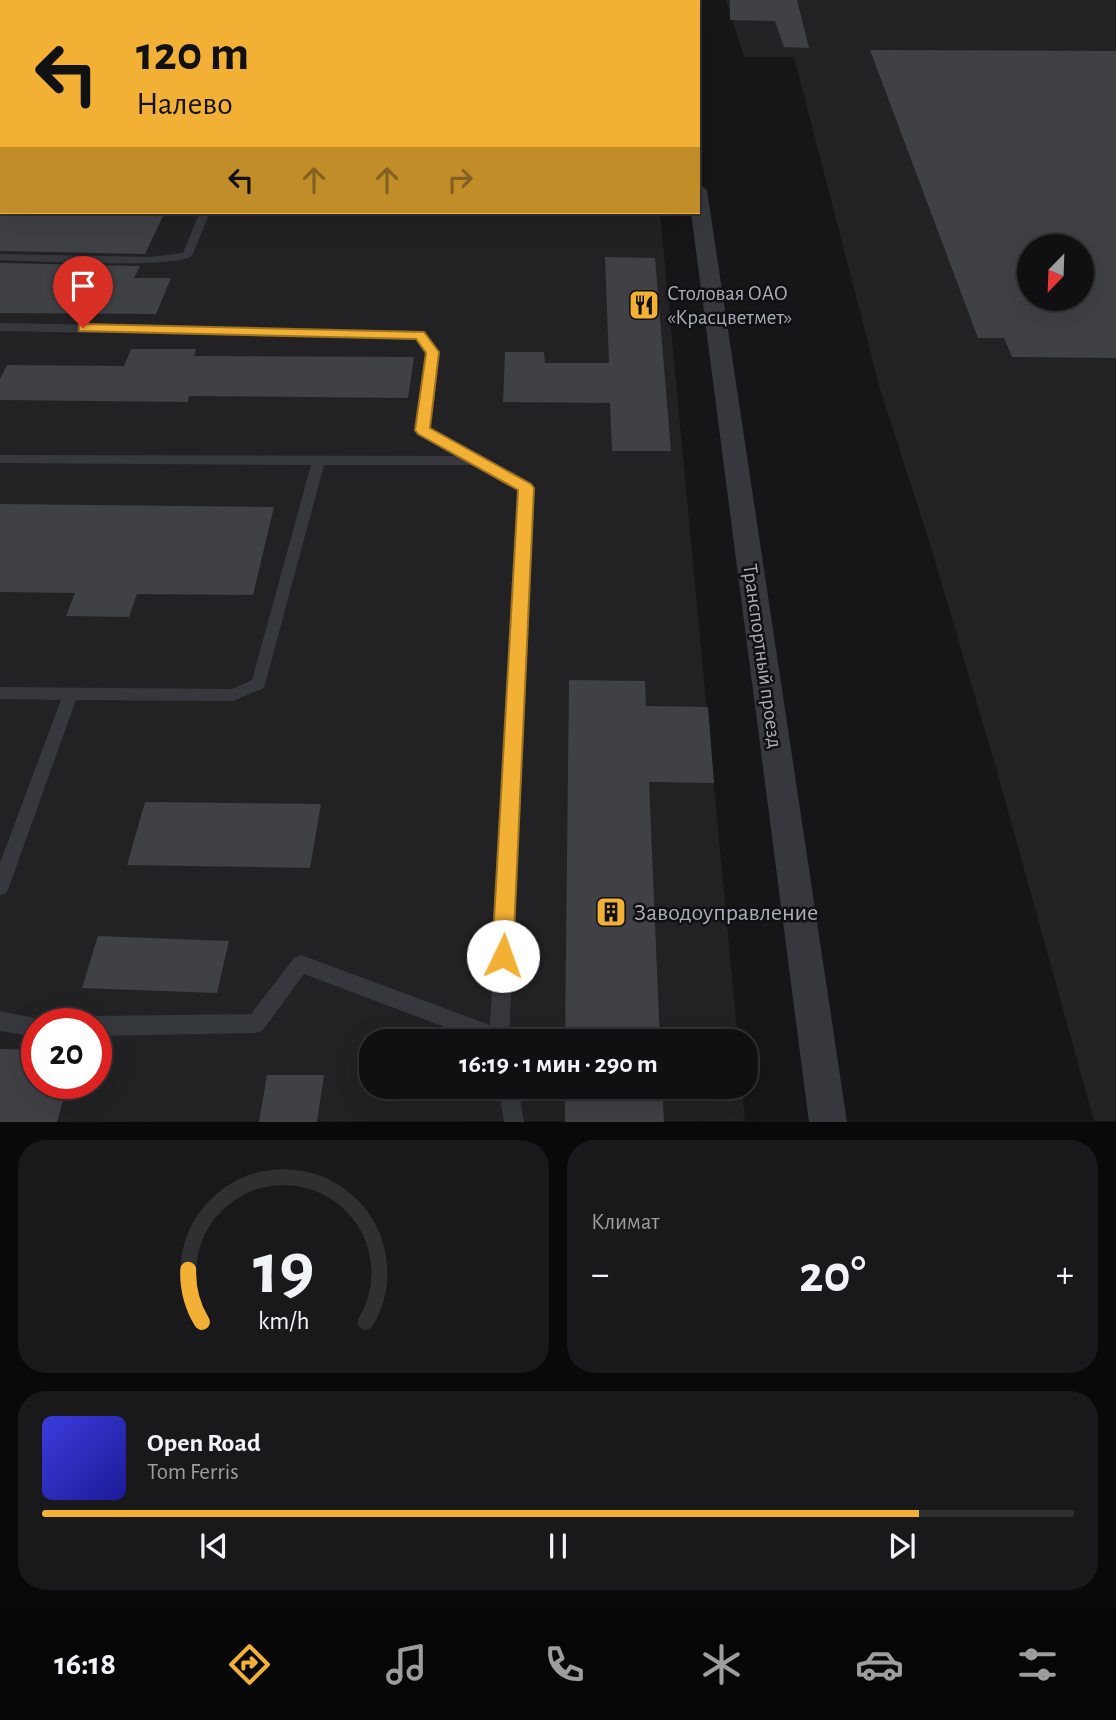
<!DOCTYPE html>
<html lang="ru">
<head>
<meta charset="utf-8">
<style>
  body { margin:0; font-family:"Alegreya Sans",sans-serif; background:#19191b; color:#f1f3f6; height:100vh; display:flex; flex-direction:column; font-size:26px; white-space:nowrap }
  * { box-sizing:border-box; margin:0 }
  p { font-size:23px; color:#9c9d9f }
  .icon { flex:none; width:38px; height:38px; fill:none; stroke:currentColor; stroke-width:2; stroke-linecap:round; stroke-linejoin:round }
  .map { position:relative; height:1122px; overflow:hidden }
  .side { display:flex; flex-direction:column; gap:18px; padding:18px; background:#09090a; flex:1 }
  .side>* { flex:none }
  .hud { position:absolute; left:0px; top:0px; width:700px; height:214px; box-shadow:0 7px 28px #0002,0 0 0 2px #303032; background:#f2b134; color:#111; overflow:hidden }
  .needle { width:46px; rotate:203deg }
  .controls { position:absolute; left:1017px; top:234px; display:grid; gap:14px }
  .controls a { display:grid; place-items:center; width:77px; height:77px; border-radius:50%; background:#101012; box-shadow:0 7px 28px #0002,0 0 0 2px #303032; font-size:35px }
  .speed { position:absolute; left:21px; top:1008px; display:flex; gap:14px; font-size:35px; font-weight:700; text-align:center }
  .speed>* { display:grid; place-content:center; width:91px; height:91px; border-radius:50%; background:#101012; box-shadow:0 7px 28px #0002,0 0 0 2px #303032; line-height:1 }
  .speed .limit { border:10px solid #d22; background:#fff; color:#111 }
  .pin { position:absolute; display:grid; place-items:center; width:60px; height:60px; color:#fff; margin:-72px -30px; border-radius:50% 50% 50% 0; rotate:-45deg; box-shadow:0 0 7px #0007 }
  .pin .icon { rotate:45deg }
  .me { position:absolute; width:77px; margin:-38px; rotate:3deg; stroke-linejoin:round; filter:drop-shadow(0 0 5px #0008) }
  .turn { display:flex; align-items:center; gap:24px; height:147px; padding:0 21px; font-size:32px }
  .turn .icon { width:91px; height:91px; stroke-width:2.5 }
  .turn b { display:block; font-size:49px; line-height:60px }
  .lanes { display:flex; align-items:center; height:66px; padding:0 21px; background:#0003; justify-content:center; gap:35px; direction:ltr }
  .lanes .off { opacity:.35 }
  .big { font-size:52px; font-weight:700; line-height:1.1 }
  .side .widget { flex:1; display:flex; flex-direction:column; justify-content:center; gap:10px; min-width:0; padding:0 24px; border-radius:28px; background:#19191b }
  .side .dial { align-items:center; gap:0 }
  .dial svg { height:182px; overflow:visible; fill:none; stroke:#303032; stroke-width:7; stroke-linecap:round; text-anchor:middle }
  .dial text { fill:#f1f3f6; stroke:none }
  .song { display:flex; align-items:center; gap:21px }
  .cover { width:84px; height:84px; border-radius:10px; background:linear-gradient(135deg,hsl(240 70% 55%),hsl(240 70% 35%)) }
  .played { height:7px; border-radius:4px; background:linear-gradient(90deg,#f2b134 85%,#303032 85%) }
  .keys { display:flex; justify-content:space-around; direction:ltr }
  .heat { display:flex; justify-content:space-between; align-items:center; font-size:38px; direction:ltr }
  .side .tiles { flex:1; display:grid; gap:18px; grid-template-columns:1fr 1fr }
  .widget:last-child { grid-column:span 2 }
  .trip { position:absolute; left:359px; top:1029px; width:399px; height:70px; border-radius:28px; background:#101012; box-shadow:0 7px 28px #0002,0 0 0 2px #303032; font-weight:700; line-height:70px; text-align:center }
  .tabs { display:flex; height:112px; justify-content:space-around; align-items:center; background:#060607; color:#9c9d9f }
  .tabs .icon { width:49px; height:49px }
  .tabs .on { color:#f2b134 }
  .tabs b { font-size:32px; color:#f1f3f6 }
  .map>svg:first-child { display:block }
  .built { fill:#222225; fill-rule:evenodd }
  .building { fill:#404145; fill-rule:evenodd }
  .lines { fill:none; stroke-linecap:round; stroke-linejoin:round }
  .service { fill:#37383d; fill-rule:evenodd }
  .minor { fill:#37383d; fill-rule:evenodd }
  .route { fill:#f2b134; stroke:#9d7322; stroke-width:2 }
  .labels { text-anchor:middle; stroke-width:5; stroke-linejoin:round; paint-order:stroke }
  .poi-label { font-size:21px; fill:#a8adb8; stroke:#111113; text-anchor:start }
  .street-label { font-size:21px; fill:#a8adb8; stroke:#111113 }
  .near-poi-label { font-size:24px; fill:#a8adb8; stroke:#111113; text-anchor:start }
</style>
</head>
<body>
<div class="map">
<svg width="1116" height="1122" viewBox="0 0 1116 1122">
  <rect width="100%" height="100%" fill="#161618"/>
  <!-- built -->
  <g class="built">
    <path d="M0,0H639L2,2V212H660L738,1041H371V1087H742L745,1121L0,1122ZM37,1024H96V1083H37Z"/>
    <path d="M726,0H1116V1121H1094L996,768L930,544L880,389L794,57H744ZM1029,247H1082V299H1029Z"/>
  </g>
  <!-- building -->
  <g class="building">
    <path d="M730,0H797L809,48L784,47L775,21L730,20Z"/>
    <path d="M870,50L1116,51V358L1012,357L1004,338H978ZM1029,247H1082V299H1029Z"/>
    <path d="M0,212H165L145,254L0,251Z"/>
    <path d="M605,257L655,258L671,451H612L610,403L503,402L505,352H544L545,363H609Z"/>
    <path d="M0,263L140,266L134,278H171L156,314L0,313Z"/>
    <path d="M131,349H196L194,356L414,357L408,398L189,396L188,402L0,400V379L7,365L124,366Z"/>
    <path d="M0,504L274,507L253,595L137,594L129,617L66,616L75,593L0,592Z"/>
    <path d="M569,680L645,681L646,706L708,707L714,783L649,782L660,1041H565Z"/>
    <path d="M145,802L321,804L310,868L127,865Z"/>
    <path d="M98,936L229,941L217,993L82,988Z"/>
    <path d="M0,1049L37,1050V1083H68L57,1122H0Z"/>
    <path d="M267,1075H324L317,1122H259Z"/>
    <path d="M565,1087H662L664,1122H565Z"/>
  </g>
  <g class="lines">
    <!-- service -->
    <g class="service">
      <rect x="0" y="64" width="2" height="6"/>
      <path d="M200,212H210L192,256C173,269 32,261 0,260V254L151,257L183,253Z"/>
      <path d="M0,323L420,331L424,332L437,350L439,353L430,428L531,485L533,488L509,1041H482L304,974L263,1030L256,1033L96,1036V1024H87L89,1019L96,1016L251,1014L294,958L301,955L490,1025L519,490L476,465H324L264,688L233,701L76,700L9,887L6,893L0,895V863L61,700L0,699V687L232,689L252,680L311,465L0,463V455L460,456L417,430L427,353L417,339L0,331Z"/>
      <path d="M0,1011L44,1020L45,1024H37V1037L0,1031Z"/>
      <path d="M498,1087H518L524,1122H504Z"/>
    </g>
    <!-- minor -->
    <g class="minor">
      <rect x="665" y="0" width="14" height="2"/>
      <path d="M698,184L707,190L847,1122H809L691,212H698Z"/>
    </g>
  </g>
  <!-- route -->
  <path class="route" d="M83,324L424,332L439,352L430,428L531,484L534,488L513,956L510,963L503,966L495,963L492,956L518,490L418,434L415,430L426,353L416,339L79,331V325Z"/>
  <!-- icons -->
  <defs>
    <g id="restaurant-square" transform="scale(1.575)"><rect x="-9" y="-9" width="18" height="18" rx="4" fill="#f2b134" stroke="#111113"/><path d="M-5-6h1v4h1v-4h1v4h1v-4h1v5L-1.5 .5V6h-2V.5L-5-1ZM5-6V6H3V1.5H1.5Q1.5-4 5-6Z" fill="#111"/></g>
    <g id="building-square" transform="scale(1.575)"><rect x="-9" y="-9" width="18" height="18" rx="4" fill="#f2b134" stroke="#111113"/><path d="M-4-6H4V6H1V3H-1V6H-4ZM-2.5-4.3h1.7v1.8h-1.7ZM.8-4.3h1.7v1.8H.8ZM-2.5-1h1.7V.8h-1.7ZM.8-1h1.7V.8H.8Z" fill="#111"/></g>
  </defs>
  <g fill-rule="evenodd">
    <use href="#restaurant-square" x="644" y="305"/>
    <use href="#building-square" x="611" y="912"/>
  </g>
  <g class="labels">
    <!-- poi labels -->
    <g class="poi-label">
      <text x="667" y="300">Столовая ОАО<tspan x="667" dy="24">«Красцветмет»</tspan></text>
    </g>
    <!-- street labels -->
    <g class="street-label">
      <text transform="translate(763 656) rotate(82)" y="7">Транспортный проезд</text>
    </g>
    <!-- near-poi labels -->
    <g class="near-poi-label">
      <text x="634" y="920">Заводоуправление</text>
    </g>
  </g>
</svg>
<div class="controls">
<a><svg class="needle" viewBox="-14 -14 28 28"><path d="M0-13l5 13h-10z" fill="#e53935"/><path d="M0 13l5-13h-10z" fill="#9c9d9f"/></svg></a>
</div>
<div class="speed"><div class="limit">20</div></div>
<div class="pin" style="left:83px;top:328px;background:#d93025"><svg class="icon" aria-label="arrive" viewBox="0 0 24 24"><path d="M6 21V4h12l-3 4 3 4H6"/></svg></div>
<svg class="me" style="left:503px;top:956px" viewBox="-20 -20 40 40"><circle r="19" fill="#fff"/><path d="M0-13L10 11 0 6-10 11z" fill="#f2b134"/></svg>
<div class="trip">16:19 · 1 мин · 290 m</div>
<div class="hud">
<div class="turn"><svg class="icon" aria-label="left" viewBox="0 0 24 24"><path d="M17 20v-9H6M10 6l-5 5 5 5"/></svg><div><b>120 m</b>Налево</div></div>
<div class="lanes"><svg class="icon" aria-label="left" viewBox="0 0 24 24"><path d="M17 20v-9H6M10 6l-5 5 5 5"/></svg><svg class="icon off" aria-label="ahead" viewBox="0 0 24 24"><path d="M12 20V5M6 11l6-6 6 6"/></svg><svg class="icon off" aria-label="ahead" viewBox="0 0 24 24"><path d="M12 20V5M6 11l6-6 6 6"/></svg><svg class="icon off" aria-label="right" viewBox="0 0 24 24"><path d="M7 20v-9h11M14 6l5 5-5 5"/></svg></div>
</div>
</div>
<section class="side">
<div class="tiles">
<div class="widget dial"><svg viewBox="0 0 100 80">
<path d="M14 69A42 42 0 1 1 86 69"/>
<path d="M14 69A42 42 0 0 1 8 46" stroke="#f2b134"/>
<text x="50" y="56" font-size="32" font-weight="700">19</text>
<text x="50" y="72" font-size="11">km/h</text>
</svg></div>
<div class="widget"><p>Климат</p>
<div class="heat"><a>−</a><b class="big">20°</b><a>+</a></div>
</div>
<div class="widget">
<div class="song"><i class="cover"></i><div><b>Open Road</b><p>Tom Ferris</p></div></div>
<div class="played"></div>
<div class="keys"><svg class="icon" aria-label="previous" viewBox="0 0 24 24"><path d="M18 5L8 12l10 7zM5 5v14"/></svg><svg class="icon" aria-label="pause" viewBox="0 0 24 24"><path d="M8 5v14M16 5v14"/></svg><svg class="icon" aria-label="next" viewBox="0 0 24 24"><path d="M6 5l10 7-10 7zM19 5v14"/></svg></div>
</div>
</div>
</section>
<nav class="tabs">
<b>16:18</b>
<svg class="icon on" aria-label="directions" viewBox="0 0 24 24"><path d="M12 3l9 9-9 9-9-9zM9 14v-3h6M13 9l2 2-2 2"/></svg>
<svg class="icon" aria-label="music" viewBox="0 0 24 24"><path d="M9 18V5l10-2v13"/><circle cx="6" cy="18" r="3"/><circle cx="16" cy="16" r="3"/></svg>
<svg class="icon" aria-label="phone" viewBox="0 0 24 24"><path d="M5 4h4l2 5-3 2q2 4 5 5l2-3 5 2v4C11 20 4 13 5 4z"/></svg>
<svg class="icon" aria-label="climate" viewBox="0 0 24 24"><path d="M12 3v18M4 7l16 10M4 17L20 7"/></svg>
<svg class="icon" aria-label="car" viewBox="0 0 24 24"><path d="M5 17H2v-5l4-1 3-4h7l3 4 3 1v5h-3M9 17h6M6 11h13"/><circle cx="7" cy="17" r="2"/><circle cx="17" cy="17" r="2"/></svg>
<svg class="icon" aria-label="filters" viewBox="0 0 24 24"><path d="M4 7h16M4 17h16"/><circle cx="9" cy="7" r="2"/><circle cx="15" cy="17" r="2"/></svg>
</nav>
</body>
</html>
